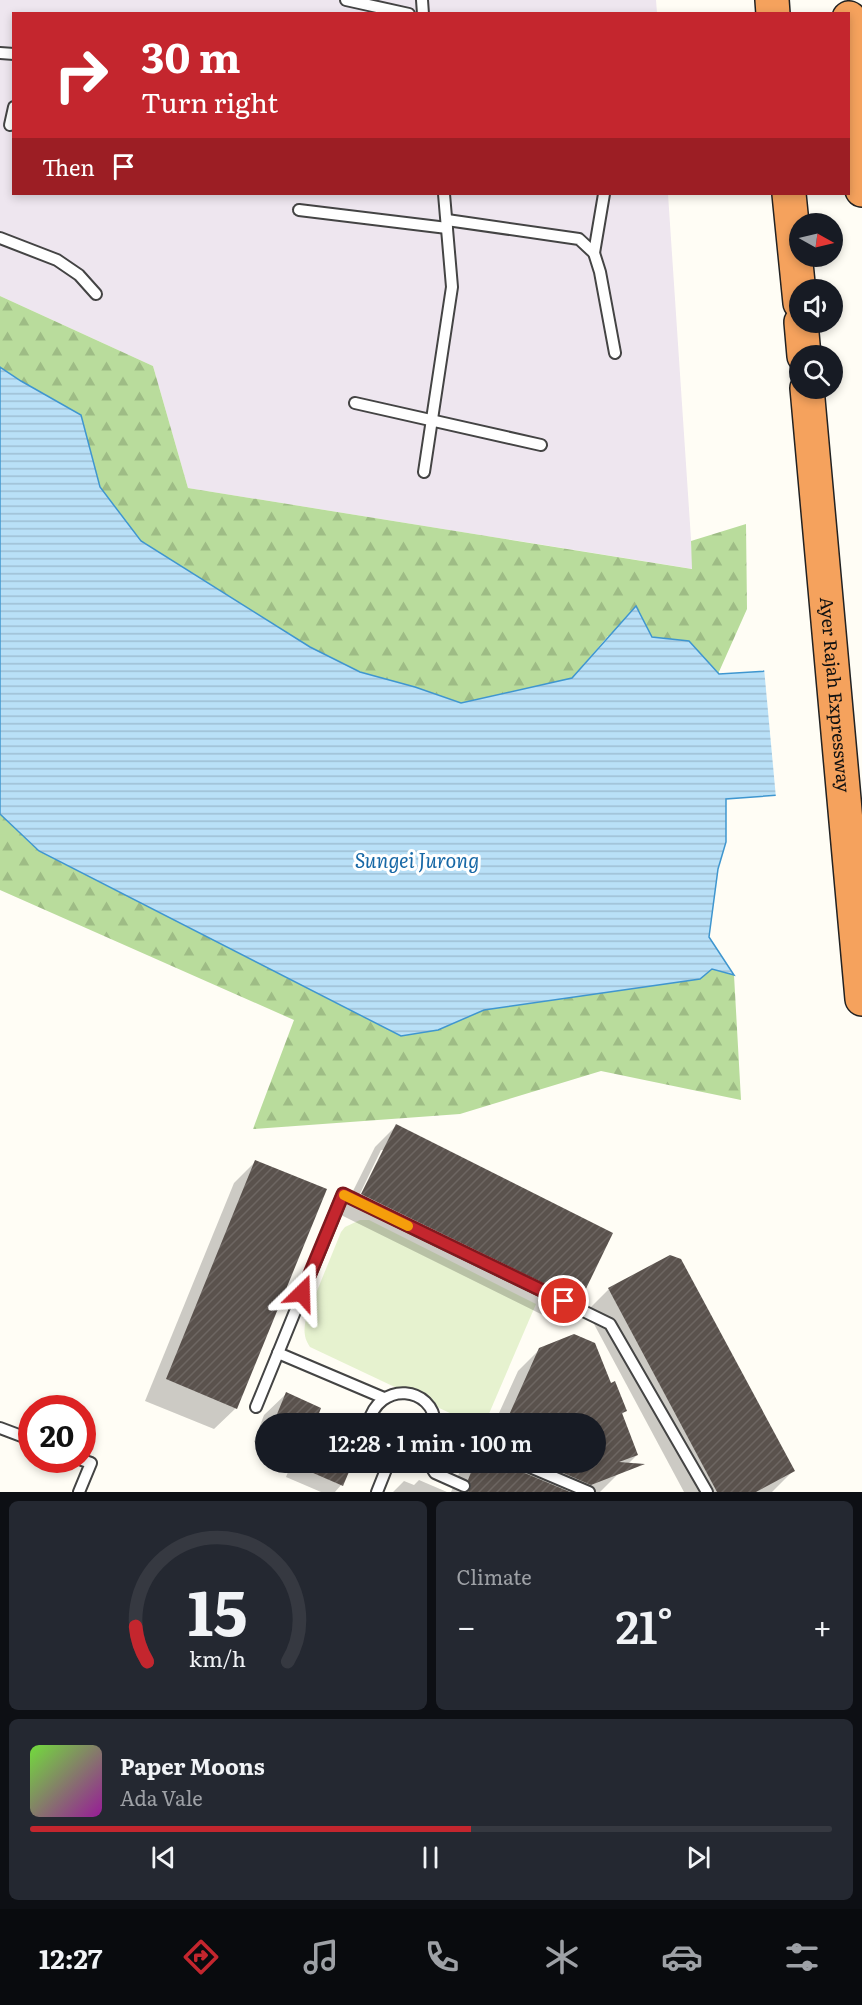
<!DOCTYPE html>
<html lang="en">
<head>
<meta charset="utf-8">
<style>
  body { margin:0; font-family:Literata,serif; background:#242831; color:#f1f3f6; height:100vh; display:flex; flex-direction:column; font-size:22px; white-space:nowrap }
  * { box-sizing:border-box; margin:0 }
  p { font-size:20px; color:#9ea1a6 }
  .icon { flex:none; width:33px; height:33px; fill:none; stroke:currentColor; stroke-width:2; stroke-linecap:round; stroke-linejoin:round }
  .map { position:relative; height:1492px; overflow:hidden }
  .side { display:flex; flex-direction:column; gap:9px; padding:9px; background:#0d0f14; flex:1 }
  .side>* { flex:none }
  .hud { position:absolute; left:12px; top:12px; width:838px; height:183px; border-radius:0px; box-shadow:0 3px 9px #0003; background:#c4262e; color:#fff; overflow:hidden }
  .needle { width:39px; rotate:98deg }
  .tools { position:absolute; left:789px; top:213px; display:grid; gap:12px }
  .tools a { display:grid; place-items:center; width:54px; height:54px; border-radius:50%; background:#171b24; box-shadow:0 3px 9px #0003; font-size:30px }
  .speed { position:absolute; left:18px; top:1395px; display:flex; gap:12px; font-size:30px; font-weight:700; text-align:center }
  .speed>* { display:grid; place-content:center; width:78px; height:78px; border-radius:50%; background:#171b24; box-shadow:0 3px 9px #0003; line-height:1 }
  .speed .limit { border:9px solid #d22; background:#fff; color:#111 }
  .pin { position:absolute; display:grid; place-items:center; width:51px; height:51px; color:#fff; margin:-26px; border:3px solid #fff; border-radius:50%; box-shadow:0 2px 6px #0007 }
  .me { position:absolute; width:66px; margin:-33px; rotate:22deg; stroke-linejoin:round; filter:drop-shadow(0 0 4px #0008) }
  .turn { display:flex; align-items:center; gap:21px; height:126px; padding:0 30px; font-size:27px }
  .turn .icon { width:78px; height:78px; stroke-width:2.5 }
  .turn b { display:block; font-size:42px; line-height:51px }
  .then { display:flex; align-items:center; height:57px; padding:0 30px; background:#0003; gap:12px; font-size:22px }
  .big { font-size:45px; font-weight:600; line-height:1.1 }
  .side .widget { flex:1; display:flex; flex-direction:column; justify-content:center; gap:9px; min-width:0; padding:0 21px; border-radius:9px; background:#242831 }
  .side .dial { align-items:center; gap:0 }
  .dial svg { height:156px; overflow:visible; fill:none; stroke:#363941; stroke-width:7; stroke-linecap:round; text-anchor:middle }
  .dial text { fill:#f1f3f6; stroke:none }
  .song { display:flex; align-items:center; gap:18px }
  .cover { width:72px; height:72px; border-radius:9px; background:linear-gradient(135deg,hsl(100 70% 55%),hsl(300 70% 35%)) }
  .played { height:6px; border-radius:3px; background:linear-gradient(90deg,#c4262e 55%,#363941 55%) }
  .keys { display:flex; justify-content:space-around; direction:ltr }
  .heat { display:flex; justify-content:space-between; align-items:center; font-size:33px; direction:ltr }
  .side .tiles { flex:1; display:grid; gap:9px; grid-template-columns:1fr 1fr }
  .widget:last-child { grid-column:span 2 }
  .trip { position:absolute; left:255px; top:1413px; width:351px; height:60px; border-radius:30px; background:#171b24; box-shadow:0 3px 9px #0003; font-weight:600; line-height:60px; text-align:center }
  .menu { display:flex; height:96px; justify-content:space-around; align-items:center; background:#090b0e; color:#9ea1a6 }
  .menu .icon { width:42px; height:42px }
  .menu .selected { color:#c4262e }
  .menu b { font-size:27px; color:#f1f3f6 }
  .map>svg:first-child { display:block }
  .industrial { fill:#eee6ef }
  .forest { fill:url(#forest-firs) }
  .pitch { fill:#e6f2cf }
  .water { fill:url(#water-rules); stroke:#3f96cf; stroke-width:1.5 }
  .pier { fill:#fffdf5 }
  .shadow { fill:#0003; fill-rule:evenodd }
  .building { fill:url(#building-hatch) }
  .lines { fill:none; stroke-linecap:round; stroke-linejoin:round }
  .lane-casing { stroke:#444; stroke-width:14 }
  .highway-casing { stroke:#222; stroke-width:36 }
  .lane { stroke:#fff; stroke-width:10 }
  .highway { stroke:#f5a25d; stroke-width:33 }
  .route-casing { stroke:#7f191e; stroke-width:15 }
  .route { stroke:#c4262e; stroke-width:10 }
  .slow { stroke:#f59e0b; stroke-width:10 }
  .labels { text-anchor:middle; stroke-width:6; stroke-linejoin:round; paint-order:stroke }
  .street-label { font-size:18px; fill:#111; stroke:#fff }
  .water-label { font-size:20px; font-style:italic; fill:#1768a6; stroke:#fff }
</style>
</head>
<body>
<div class="map">
<svg width="862" height="1492" viewBox="0 0 862 1492">
  <defs>
    <pattern id="forest-firs" width="22" height="20" patternUnits="userSpaceOnUse" patternTransform="scale(1.5)"><rect width="22" height="20" fill="#b9dc9c"/><path d="M5 1l3.5 6h-7zM16 11l3.5 6h-7z" fill="#9ebc85"/></pattern>
    <pattern id="water-rules" width="6" height="5" patternUnits="userSpaceOnUse" patternTransform="scale(1.5)"><rect width="6" height="5" fill="#b9e0f7"/><path d="M0 2.5h6" fill="none" stroke="#9ebfd3"/></pattern>
    <pattern id="building-hatch" width="6" height="6" patternUnits="userSpaceOnUse" patternTransform="scale(1.5)"><rect width="6" height="6" fill="#5a524d"/><path d="M-1 1l2-2M0 6l6-6M5 7l2-2" fill="none" stroke="#6d6662"/></pattern>
  </defs>
  <rect width="100%" height="100%" fill="#fffdf5"/>
  <!-- industrial -->
  <path class="industrial" d="M0,0H656L657,13L14,14V194H668L693,569L188,488L153,366L0,296Z"/>
  <!-- forest -->
  <g class="forest">
    <path d="M0,296L153,366L188,488L692,569L691,541L746,524L747,609L718,674L689,641L652,637L608,636L572,678L461,703L415,687L360,672L310,647L141,541L100,487L81,415L21,381L0,367Z"/>
    <path d="M0,814L39,851L401,1036L438,1030L484,1010L699,979L712,969L734,975L741,1100L601,1071L460,1114L253,1129L294,1020L0,890Z"/>
  </g>
  <!-- pitch -->
  <path class="pitch" d="M360,1220H369L536,1304L485,1423H471L310,1347C303,1337 304,1329 306,1318L341,1232L345,1227Z"/>
  <!-- water -->
  <path class="water" d="M0,367L21,381L81,415L100,487L141,541L310,647L360,672L415,687L461,703L572,678L636,606L652,637L689,641L719,674L862,665V789L726,799V842L718,869L709,937L734,975L712,969L700,979L484,1010L438,1030L401,1036L39,851L0,814Z"/>
  <!-- pier -->
  <path class="pier" d="M862,662V792L776,798L764,668Z"/>
  <!-- shadow -->
  <g class="shadow">
    <path d="M396,1126L579,1300L557,1322L341,1215L375,1147ZM381,1150H385L359,1201L357,1200Z"/>
    <path d="M256,1161L236,1408L214,1429L145,1401L234,1183Z"/>
    <path d="M609,1289L793,1471L772,1492H684L587,1311Z"/>
    <path d="M540,1349L610,1385L626,1411L621,1415L637,1455L600,1492H451L464,1462H596V1424H494L518,1371Z"/>
    <path d="M286,1394L313,1424H266V1446L254,1442L264,1415Z"/>
    <path d="M292,1462L341,1485L335,1492H321L286,1477Z"/>
    <path d="M419,1480L447,1492H393L404,1481L414,1485Z"/>
  </g>
  <!-- building -->
  <g class="building">
    <path d="M396,1124L613,1233L580,1301L361,1194Z"/>
    <path d="M255,1160L327,1189L237,1409L166,1379Z"/>
    <path d="M670,1255L681,1259L795,1471L756,1492H717L608,1288Z"/>
    <path d="M574,1334L595,1343L611,1383L615,1381L627,1411L622,1413L638,1455L619,1462L645,1464L591,1485L538,1462H596V1424H505L539,1348Z"/>
    <path d="M286,1392L321,1408L315,1424H273Z"/>
    <path d="M288,1462H341L351,1467L343,1486Z"/>
    <path d="M475,1462H511L515,1469L570,1492H468L471,1486L468,1480Z"/>
  </g>
  <g class="lines">
    <!-- lane casing -->
    <g class="lane-casing">
      <g id="lane">
        <path d="M346,0L409,14"/>
        <path d="M422,0L423,14"/>
        <path d="M0,53L14,54"/>
        <path d="M10,125L14,107"/>
        <path d="M299,210L447,228"/>
        <path d="M447,220L579,239L594,253L600,272L615,353"/>
        <path d="M0,238L57,260L79,275L96,294"/>
        <path d="M594,253L604,194"/>
        <path d="M355,403L541,445"/>
        <path d="M424,472L452,287L444,194"/>
        <path d="M278,1353L384,1398"/>
        <path d="M256,1407L343,1194L610,1324L707,1492"/>
        <path d="M368,1424C379,1379 434,1387 435,1424"/>
        <path d="M0,1428L32,1440"/>
        <path d="M428,1462L435,1473L464,1486"/>
        <path d="M518,1462L589,1492"/>
        <path d="M79,1492L91,1463L82,1460"/>
        <path d="M377,1492L389,1462"/>
      </g>
    </g>
    <!-- highway casing -->
    <g class="highway-casing">
      <g id="highway">
        <path d="M772,0L773,14"/>
        <path d="M849,18L862,190"/>
        <path d="M789,194L800,303"/>
        <path d="M801,322L804,356"/>
        <path id="s1" d="M807,388L862,999"/>
      </g>
    </g>
    <!-- lane -->
    <use href="#lane" class="lane"/>
    <!-- highway -->
    <use href="#highway" class="highway"/>
  </g>
  <g class="lines">
    <!-- route casing -->
    <g class="route-casing">
      <path id="route" d="M302,1293L343,1194L564,1301"/>
    </g>
    <!-- route -->
    <use href="#route" class="route"/>
    <!-- slow -->
    <path class="slow" d="M344,1195L408,1226"/>
  </g>
  <g class="labels">
    <!-- street labels -->
    <g class="street-label">
      <text dy="6" stroke="none"><textPath href="#s1" startOffset="308">Ayer Rajah Expressway</textPath></text>
    </g>
    <!-- water labels -->
    <g class="water-label">
      <text x="417" y="868">Sungei Jurong</text>
    </g>
  </g>
</svg>
<div class="tools">
<a><svg class="needle" viewBox="-14 -14 28 28"><path d="M0-13l5 13h-10z" fill="#e53935"/><path d="M0 13l5-13h-10z" fill="#9ea1a6"/></svg></a>
<a><svg class="icon" aria-label="sound" viewBox="0 0 24 24"><path d="M4 9h4l5-4v14l-5-4H4zM17 9q2 3 0 6"/></svg></a>
<a><svg class="icon" aria-label="search" viewBox="0 0 24 24"><circle cx="10" cy="10" r="6"/><path d="M15 15l6 6"/></svg></a>
</div>
<div class="speed"><div class="limit">20</div></div>
<div class="pin" style="left:564px;top:1301px;background:#d93025"><svg class="icon" aria-label="arrive" viewBox="0 0 24 24"><path d="M6 21V4h12l-3 4 3 4H6"/></svg></div>
<svg class="me" style="left:302px;top:1293px" viewBox="-20 -20 40 40"><path d="M0-17L14 15 0 8-14 15z" fill="#c4262e" stroke="#fff" stroke-width="4"/></svg>
<div class="trip">12:28 · 1 min · 100 m</div>
<div class="hud">
<div class="turn"><svg class="icon" aria-label="right" viewBox="0 0 24 24"><path d="M7 20v-9h11M14 6l5 5-5 5"/></svg><div><b>30 m</b>Turn right</div></div>
<div class="then">Then<svg class="icon" aria-label="arrive" viewBox="0 0 24 24"><path d="M6 21V4h12l-3 4 3 4H6"/></svg></div>
</div>
</div>
<section class="side">
<div class="tiles">
<div class="widget dial"><svg viewBox="0 0 100 80">
<path d="M14 69A42 42 0 1 1 86 69"/>
<path d="M14 69A42 42 0 0 1 8 51" stroke="#c4262e"/>
<text x="50" y="56" font-size="32" font-weight="700">15</text>
<text x="50" y="72" font-size="11">km/h</text>
</svg></div>
<div class="widget"><p>Climate</p>
<div class="heat"><a>−</a><b class="big">21°</b><a>+</a></div>
</div>
<div class="widget">
<div class="song"><i class="cover"></i><div><b>Paper Moons</b><p>Ada Vale</p></div></div>
<div class="played"></div>
<div class="keys"><svg class="icon" aria-label="previous" viewBox="0 0 24 24"><path d="M18 5L8 12l10 7zM5 5v14"/></svg><svg class="icon" aria-label="pause" viewBox="0 0 24 24"><path d="M8 5v14M16 5v14"/></svg><svg class="icon" aria-label="next" viewBox="0 0 24 24"><path d="M6 5l10 7-10 7zM19 5v14"/></svg></div>
</div>
</div>
</section>
<nav class="menu">
<b>12:27</b>
<svg class="icon selected" aria-label="directions" viewBox="0 0 24 24"><path d="M12 3l9 9-9 9-9-9zM9 14v-3h6M13 9l2 2-2 2"/></svg>
<svg class="icon" aria-label="music" viewBox="0 0 24 24"><path d="M9 18V5l10-2v13"/><circle cx="6" cy="18" r="3"/><circle cx="16" cy="16" r="3"/></svg>
<svg class="icon" aria-label="phone" viewBox="0 0 24 24"><path d="M5 4h4l2 5-3 2q2 4 5 5l2-3 5 2v4C11 20 4 13 5 4z"/></svg>
<svg class="icon" aria-label="climate" viewBox="0 0 24 24"><path d="M12 3v18M4 7l16 10M4 17L20 7"/></svg>
<svg class="icon" aria-label="car" viewBox="0 0 24 24"><path d="M5 17H2v-5l4-1 3-4h7l3 4 3 1v5h-3M9 17h6M6 11h13"/><circle cx="7" cy="17" r="2"/><circle cx="17" cy="17" r="2"/></svg>
<svg class="icon" aria-label="filters" viewBox="0 0 24 24"><path d="M4 7h16M4 17h16"/><circle cx="9" cy="7" r="2"/><circle cx="15" cy="17" r="2"/></svg>
</nav>
</body>
</html>
